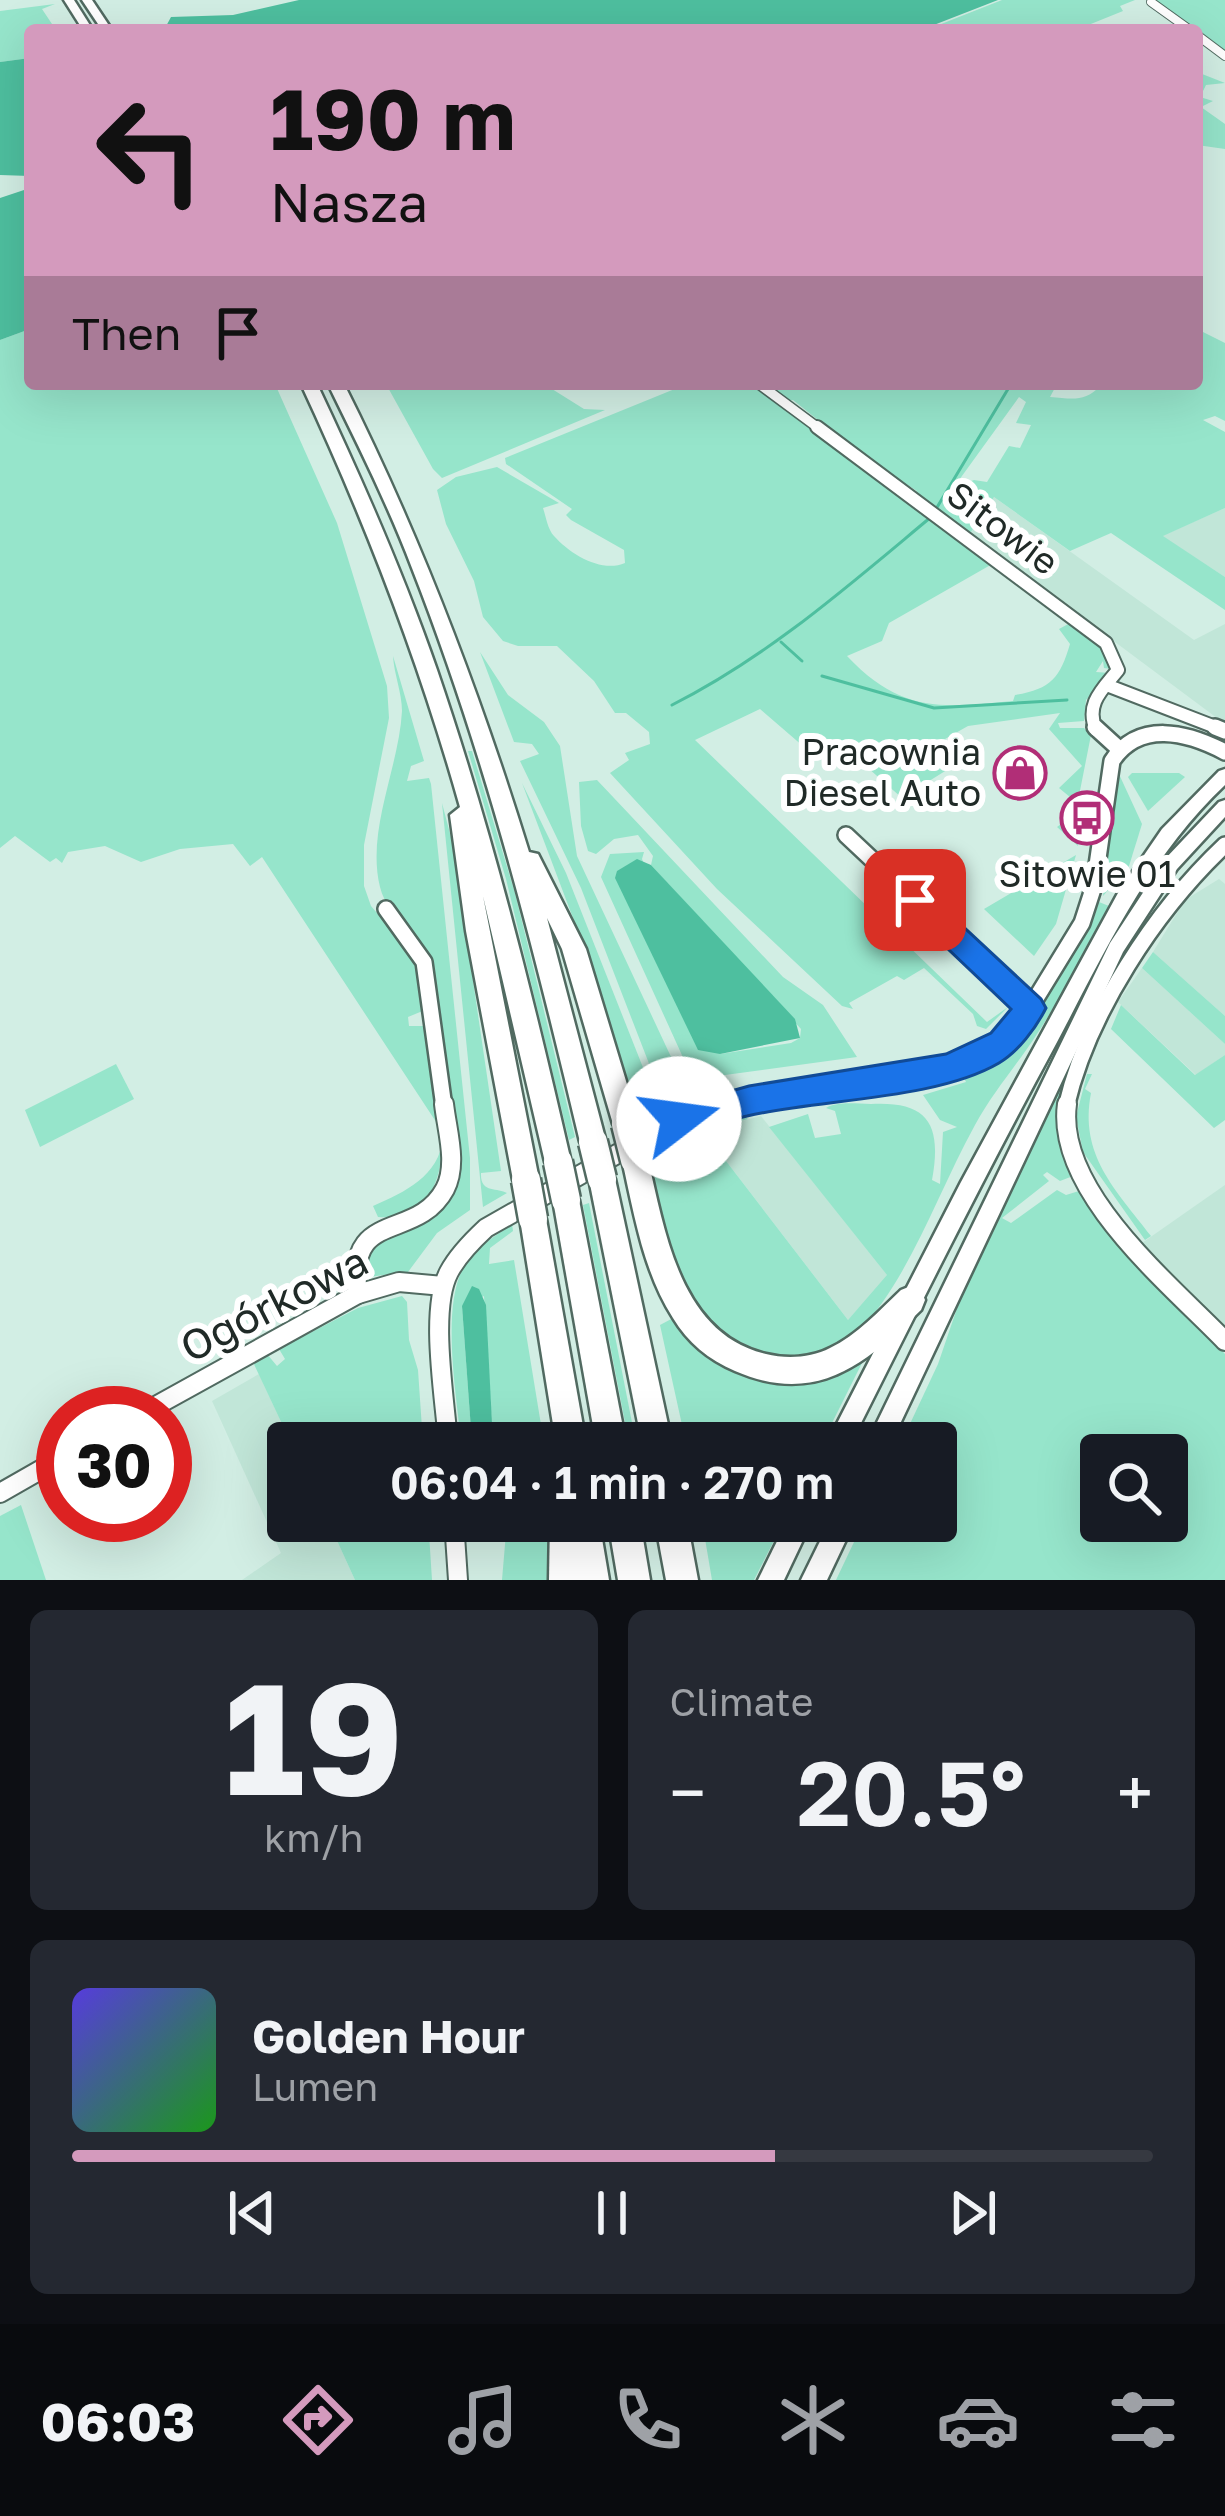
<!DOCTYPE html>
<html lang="en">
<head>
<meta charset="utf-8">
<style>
  body { margin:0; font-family:"Golos Text",sans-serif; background:#242831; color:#f1f3f6; height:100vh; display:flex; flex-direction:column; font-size:45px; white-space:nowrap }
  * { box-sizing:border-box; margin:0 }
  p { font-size:39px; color:#9ea1a6 }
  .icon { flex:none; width:66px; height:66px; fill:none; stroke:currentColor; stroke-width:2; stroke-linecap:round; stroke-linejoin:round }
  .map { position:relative; height:1580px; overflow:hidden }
  .sheet { display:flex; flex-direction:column; gap:30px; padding:30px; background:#0d0f14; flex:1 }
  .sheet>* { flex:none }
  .banner { position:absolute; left:24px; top:24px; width:1179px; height:366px; border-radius:12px; box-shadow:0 12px 48px #0002; background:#d49abd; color:#111; overflow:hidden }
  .controls { position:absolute; left:1080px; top:1434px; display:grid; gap:24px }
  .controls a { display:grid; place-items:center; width:108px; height:108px; border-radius:12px; background:#171b24; box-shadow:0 12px 48px #0002; font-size:60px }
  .speed { position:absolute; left:36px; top:1386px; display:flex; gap:24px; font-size:60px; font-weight:700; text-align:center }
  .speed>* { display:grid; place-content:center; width:156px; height:156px; border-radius:50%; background:#171b24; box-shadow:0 12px 48px #0002; line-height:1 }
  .speed .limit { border:18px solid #d22; background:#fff; color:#111 }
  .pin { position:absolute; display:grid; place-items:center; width:102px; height:102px; color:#fff; margin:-51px; border-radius:24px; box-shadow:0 6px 18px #0006 }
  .me { position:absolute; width:132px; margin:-66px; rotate:75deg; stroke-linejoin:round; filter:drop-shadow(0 0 9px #0008) }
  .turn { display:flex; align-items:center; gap:42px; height:252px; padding:0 48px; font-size:54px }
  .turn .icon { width:156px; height:156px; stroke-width:2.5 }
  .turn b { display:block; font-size:84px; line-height:102px }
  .then { display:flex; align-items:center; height:114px; padding:0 48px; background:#0003; gap:24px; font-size:45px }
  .big { font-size:90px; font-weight:600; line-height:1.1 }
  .sheet .widget { flex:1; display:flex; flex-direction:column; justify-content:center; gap:18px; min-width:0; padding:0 42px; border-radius:18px; background:#242831 }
  .sheet .dial { align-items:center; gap:0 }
  .dial b { font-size:156px; line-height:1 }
  .song { display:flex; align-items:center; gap:36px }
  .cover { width:144px; height:144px; border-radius:18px; background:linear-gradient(135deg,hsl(250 70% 55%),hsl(120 70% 35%)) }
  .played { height:12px; border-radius:6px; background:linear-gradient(90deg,#d49abd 65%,#363941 65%) }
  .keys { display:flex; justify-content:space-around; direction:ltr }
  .heat { display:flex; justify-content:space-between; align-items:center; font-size:66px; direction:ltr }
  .sheet .tiles { flex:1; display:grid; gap:30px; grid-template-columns:1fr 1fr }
  .widget:last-child { grid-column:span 2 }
  .trip { position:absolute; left:267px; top:1422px; width:690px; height:120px; border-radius:12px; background:#171b24; box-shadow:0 12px 48px #0002; font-weight:600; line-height:120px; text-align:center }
  .tab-bar { display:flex; height:192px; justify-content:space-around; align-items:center; background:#090b0e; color:#9ea1a6 }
  .tab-bar .icon { width:84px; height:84px }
  .tab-bar .active { color:#d49abd }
  .tab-bar b { font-size:54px; color:#f1f3f6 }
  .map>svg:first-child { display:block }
  .built { fill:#c1e6d8 }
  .green { fill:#96e5cb; fill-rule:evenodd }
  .water { fill:#4ebf9f }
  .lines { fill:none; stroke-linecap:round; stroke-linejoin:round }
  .stream { stroke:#4ebf9f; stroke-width:3 }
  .minor-far4-casing { stroke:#516a61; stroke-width:10 }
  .minor-far3-casing { stroke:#516a61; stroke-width:12 }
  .minor-far2-casing { stroke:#516a61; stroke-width:16 }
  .minor-far1-casing { stroke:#516a61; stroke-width:20 }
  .minor-casing { stroke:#516a61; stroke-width:22 }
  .major-casing { stroke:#516a61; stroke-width:5 }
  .highway-casing { stroke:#516a61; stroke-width:5 }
  .minor-far4 { stroke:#fff; stroke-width:8 }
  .minor-far3 { stroke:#fff; stroke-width:9 }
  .minor-far2 { stroke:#fff; stroke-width:12 }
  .minor-far1 { stroke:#fff; stroke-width:15 }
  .minor { stroke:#fff; stroke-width:18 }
  .major { fill:#fff; fill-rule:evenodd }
  .highway { fill:#fff; fill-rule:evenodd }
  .highway-bridge-casing { stroke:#516a61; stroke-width:33; stroke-linecap:butt }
  .highway-bridge { stroke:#fff; stroke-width:28 }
  .route { fill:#1a73e8; stroke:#114b97; stroke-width:3 }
  .labels { text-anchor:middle; stroke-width:12; stroke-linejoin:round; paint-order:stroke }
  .street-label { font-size:36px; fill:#202a27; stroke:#fff }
  .poi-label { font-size:36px; fill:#202a27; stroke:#fff; text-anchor:end }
  .near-street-label { font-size:42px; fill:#202a27; stroke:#fff }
</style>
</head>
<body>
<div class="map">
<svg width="1225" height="1580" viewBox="0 0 1225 1580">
  <rect width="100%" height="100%" fill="#d2eee4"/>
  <!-- built -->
  <g class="built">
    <path d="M994,497L1194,640L1225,624V724L970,534Z"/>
    <path d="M1225,508V577L1162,536Z"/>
    <path d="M1219,879L1225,884V1016L1153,952L1185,900Z"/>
    <path d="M1142,968L1225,1044V1055L1196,1075L1118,1002Z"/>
    <path d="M761,1116L888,1276L848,1320L703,1131Z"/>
    <path d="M1225,1185V1332L1142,1243Z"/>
    <path d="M259,1374L291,1443L288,1521H328L355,1580H242L281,1553L212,1401Z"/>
  </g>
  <!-- green -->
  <g class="green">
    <path d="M1002,0H1135L1120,6L1123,11L1076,30H926Z"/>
    <path d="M1154,0H1225V53Z"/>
    <path d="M55,4L42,9L56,30H30V58L0,62V11Z"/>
    <path d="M1197,72L1225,83L1206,85L1200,97L1213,101L1201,107L1225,124V149L1197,145Z"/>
    <path d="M30,329V384H275L337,523L387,686L389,718L364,845V886L371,906L413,955L425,1010L408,1017L409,1026H427L444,1134L262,857L250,866L233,844L180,849L141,862L105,846L68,852L62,863L56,858L50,862L15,836L0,848V340Z"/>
    <path d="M1197,329L1225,343V421L1215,416L1203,420L1225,432V508L1163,536L1225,577V610L1111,533L1070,551L994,497L971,532L947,521L914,494L917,491L868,460L793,400L784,401L763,384H1057L1050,397C1073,399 1085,402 1100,386L1097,384H1197ZM1019,397L1026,402L1016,423L1031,425L1020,448L1009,446L987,482L974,480L954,487Z"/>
    <path d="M386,384H544L584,409L605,410L442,478L433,469Z"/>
    <path d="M687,384H751L921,510L920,514L937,520L994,563L889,623L882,641L847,656C901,713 940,708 1013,701L1015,695C1051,689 1060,678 1070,644L1059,629L1072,622L1104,648L1111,669L1104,668L1103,661L1096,672L1110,673L1086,700L1084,721L1058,723L1060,728H1084L1091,735L1075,816L1078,846L1057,827L1073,815L1076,802L1059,788L1082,766L1049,729L1060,713L968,726L945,739L966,758L902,798L842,745L811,753L760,709L695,740L987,1022L1008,1007L986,1029L977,1026L973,1014L924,968L904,980L897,976L849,1003L853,1009L842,1006L717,889L610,773L629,760L625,753L650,744L649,732L626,713H615L594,681L557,646H518L503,641L483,617L474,581L446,524L437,490L456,477L497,467L559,503L543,508C546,517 548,530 554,536C571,555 602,573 625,563L624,550L571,520L566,515L572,509L506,464L505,458Z"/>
    <path d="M480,652L508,695L544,722L560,746L577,856L672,1059L683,1094L669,1102L655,1079L581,888L520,761L539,754L532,744L514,742Z"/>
    <path d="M393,656L424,761L411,766L407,781L429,778L431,784L470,1158V1210L437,1233L408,1272L368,1277L361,1265C386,1219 450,1234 461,1165L434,973C423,940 388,919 380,887C366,830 399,768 402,711C402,693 394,674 393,656Z"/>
    <path d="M468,751H472L515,893L575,1137L569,1140L506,879Z"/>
    <path d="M1118,772L1142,824L1129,866L1103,896Z"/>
    <path d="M1132,773H1179L1185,777L1148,811L1128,777Z"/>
    <path d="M597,780L783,977L823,1005L857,1057L725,1075L696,1086L601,877L610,854L644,852L642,859L720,1054L791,1043L800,1038L801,1029L651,865L653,856L638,835L614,839L596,854L588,851L581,826L579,782Z"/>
    <path d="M522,783L566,873L659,1108L636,1121L652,1110L654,1098H632L593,971Z"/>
    <path d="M442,803L453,845L501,1171L481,1173C480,1194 498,1187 507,1193L483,1207Z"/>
    <path d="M1076,855L1056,924L1034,956L984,909Z"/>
    <path d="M1099,902L1109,906C1084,948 1064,994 1037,1034C1017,1065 993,1092 975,1125C943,1183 920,1249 882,1303C831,1376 731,1376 688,1294C670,1259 662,1218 653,1181L655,1176L678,1173L668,1158L645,1154L644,1148L700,1122L743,1115L748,1119L703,1131L848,1320L887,1275L769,1127L808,1114L815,1138L841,1134L835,1111L826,1108C839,1101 855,1104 871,1104C929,1101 942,1125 932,1180L940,1184L943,1132L957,1127L940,1120L923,1095L966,1082L964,1078L1019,1039L1093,921Z"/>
    <path d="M1153,952L1225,1016V1044L1142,968Z"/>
    <path d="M1121,1005L1195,1075L1225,1055V1120L1214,1128L1111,1029Z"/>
    <path d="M1096,1010C1074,1084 1037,1091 1073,1176L1060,1181L1047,1172L1043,1175L1049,1181L1002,1218L1011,1223L1057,1190L1066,1195L1079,1191L1225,1354V1580H836L864,1521H936V1443H901L938,1364L966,1282ZM1101,1455H1167V1521H1101Z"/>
    <path d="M116,1064L134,1099L40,1147L25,1110Z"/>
    <path d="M1087,1074H1092L1085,1089L1091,1093C1079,1155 1115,1189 1151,1236L1145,1240L1083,1152L1076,1117Z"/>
    <path d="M443,1138C442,1180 429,1221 378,1217L373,1206C405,1192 439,1176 443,1138Z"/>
    <path d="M589,1203L636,1443H629L583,1205Z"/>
    <path d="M512,1224L513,1231L490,1248L489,1264L514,1260L544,1443H493L484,1296L462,1306L472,1443H461C457,1395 439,1302 467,1261C478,1246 497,1235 512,1224Z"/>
    <path d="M402,1296L407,1302L409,1340L418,1370L423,1443H291L253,1362L267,1354L277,1366L285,1359L279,1349L358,1308Z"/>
    <path d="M675,1317C725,1388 785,1398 862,1363L822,1443H686L660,1325Z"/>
    <path d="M21,1505L46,1580H0V1516Z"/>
    <path d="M328,1521H414L405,1523L406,1536L429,1533L432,1580H355Z"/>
    <path d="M507,1521H551L549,1580H502Z"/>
    <path d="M702,1521H784L754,1580H712Z"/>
  </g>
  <!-- water -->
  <g class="water">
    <path d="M299,0H998L921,30H164L171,17L233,15Z"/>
    <path d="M30,58V176L0,175V62Z"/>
    <path d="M30,188V329L0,340V198Z"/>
    <path d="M637,859L651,865L795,1019L800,1038L720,1054L698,1050L615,878L617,871Z"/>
    <path d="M472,1286L479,1289L486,1305L493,1443H472L462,1306Z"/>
  </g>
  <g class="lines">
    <!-- stream -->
    <g class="stream">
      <path d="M936,509L1011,384"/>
      <path d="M781,642L802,661"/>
      <path d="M822,676L934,708L1067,700"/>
      <path d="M672,705C769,656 848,586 931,517"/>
    </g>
    <!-- minor-far4 casing -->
    <g class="minor-far4-casing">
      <g id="minor-far4">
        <path d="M1151,2L1190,30"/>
        <path d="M1197,35L1225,56"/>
      </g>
    </g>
    <!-- minor-far3 casing -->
    <g class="minor-far3-casing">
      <path id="minor-far3" d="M759,384L821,430"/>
    </g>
    <!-- minor-far2 casing -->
    <g class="minor-far2-casing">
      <g id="minor-far2">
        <path d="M817,427L1106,643L1118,670C1102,690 1085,704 1096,730"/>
        <path d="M1109,686L1223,730"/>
      </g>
    </g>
    <!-- minor-far1 casing -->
    <g class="minor-far1-casing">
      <g id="minor-far1">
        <path d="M1095,727L1118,748"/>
        <path d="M1215,727L1225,731"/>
        <path d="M846,835L1030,1008"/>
        <path d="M386,909L424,962L444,1107"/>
        <path d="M724,1107L947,1068L992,1051L1030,1008L1082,923L1094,886L1112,761C1139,720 1187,732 1225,752"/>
        <path d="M1066,1107C1088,1013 1155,911 1225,845"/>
      </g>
    </g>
    <!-- minor casing -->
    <g class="minor-casing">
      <g id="minor">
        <path d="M1067,1104C1055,1191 1170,1284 1225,1341"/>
        <path d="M358,1294C345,1207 416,1243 445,1189C458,1164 447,1131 444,1104"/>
        <path d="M143,1413L358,1294L399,1282L443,1286"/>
        <path d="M448,1443C445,1398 429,1310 449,1272C458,1255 472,1241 486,1228L679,1119L736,1104"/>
        <path d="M0,1493L63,1457"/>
        <path d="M454,1521L458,1580"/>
      </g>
    </g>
    <!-- major casing -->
    <g class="major-casing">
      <g id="major">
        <path d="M1225,769V785C1148,858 1105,951 1056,1044C985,1175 918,1309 851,1443H827L961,1182L1118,893L1162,829L1219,771Z"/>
        <path d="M1225,800V817L1177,869L1123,952L891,1443H867L1110,943L1165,859L1219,802Z"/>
        <path d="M787,1521H812L784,1580H758Z"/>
        <path d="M830,1521H855L827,1580H801Z"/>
      </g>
    </g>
    <!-- highway casing -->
    <g class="highway-casing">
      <g id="highway">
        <path d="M64,0H74L93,30H83Z"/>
        <path d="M82,0H92L112,30H102Z"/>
        <path d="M301,384H317C361,477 403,572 437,670C492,831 533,996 571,1162L567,1171L558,1174L549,1171L545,1162L483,896L539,1180L535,1189L526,1192L517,1189L513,1180L466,931L450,815L460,807C419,661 365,521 301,384Z"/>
        <path d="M328,384H344C420,535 479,690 529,852L538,854L586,949L639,1124L635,1132L626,1136L617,1132L613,1124L562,949L547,918L606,1142L602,1150L593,1154L584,1150L580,1142C534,948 485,754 412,568C388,505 358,445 328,384Z"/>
        <path d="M635,1148L644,1151L648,1160C665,1232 680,1334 766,1354C786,1359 811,1358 830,1348C857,1335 879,1311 901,1290L911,1286L921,1290L925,1300L921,1310C865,1365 816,1406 735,1371C709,1360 688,1343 673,1318C643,1271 634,1213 622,1160L626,1151Z"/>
        <path d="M602,1167L611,1170L615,1179L672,1443H642L589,1179L593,1170Z"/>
        <path d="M566,1187L575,1191L579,1200L626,1443H596L553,1200L557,1191Z"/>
        <path d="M533,1206L543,1210L546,1219L586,1443H556L520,1219L523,1210Z"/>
        <path d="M550,1521H599L609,1580H549Z"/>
        <path d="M608,1521H640L650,1580H618Z"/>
        <path d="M655,1521H687L698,1580H666Z"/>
      </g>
    </g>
    <!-- minor-far4 -->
    <use href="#minor-far4" class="minor-far4"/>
    <!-- minor-far3 -->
    <use href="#minor-far3" class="minor-far3"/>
    <!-- minor-far2 -->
    <use href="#minor-far2" class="minor-far2"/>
    <!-- minor-far1 -->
    <use href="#minor-far1" class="minor-far1"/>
    <!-- minor -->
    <use href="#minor" class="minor"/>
    <!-- major -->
    <use href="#major" class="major"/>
    <!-- highway -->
    <use href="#highway" class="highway"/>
    <!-- highway-bridge casing -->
    <g class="highway-bridge-casing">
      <g id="highway-bridge">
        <path d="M626,1124L635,1160"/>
        <path d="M593,1142L602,1179"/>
        <path d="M558,1162L566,1200"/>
        <path d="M526,1180L533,1219"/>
      </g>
    </g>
    <!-- highway-bridge -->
    <use href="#highway-bridge" class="highway-bridge"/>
  </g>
  <!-- route -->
  <path class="route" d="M915,888L926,892L1041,999L1046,1008C1036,1028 1018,1052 999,1063C936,1100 820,1099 747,1116C723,1121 691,1139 667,1130L662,1119L667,1109L749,1086L946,1054L991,1033L1011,1009L905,908L901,900L905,892Z"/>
  <!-- icons -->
  <defs>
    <g id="shop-ring" transform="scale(2.7)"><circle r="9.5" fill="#fff" stroke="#b12e77" stroke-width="1.5"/><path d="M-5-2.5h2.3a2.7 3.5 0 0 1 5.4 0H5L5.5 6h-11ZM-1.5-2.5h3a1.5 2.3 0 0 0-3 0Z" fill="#b12e77"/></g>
    <g id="bus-ring" transform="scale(2.7)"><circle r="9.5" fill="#fff" stroke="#b12e77" stroke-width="1.5"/><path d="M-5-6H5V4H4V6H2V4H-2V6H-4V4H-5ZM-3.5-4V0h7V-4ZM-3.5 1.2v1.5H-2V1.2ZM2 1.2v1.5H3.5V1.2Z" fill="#b12e77"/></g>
  </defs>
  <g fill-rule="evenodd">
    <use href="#shop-ring" x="1020" y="773"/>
    <use href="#bus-ring" x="1087" y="818"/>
  </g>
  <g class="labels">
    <!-- street labels -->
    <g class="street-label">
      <text transform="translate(1003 528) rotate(37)" y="13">Sitowie</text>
    </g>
    <!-- poi labels -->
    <g class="poi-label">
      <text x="981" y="765">Pracownia<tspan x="981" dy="41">Diesel Auto</tspan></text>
      <text x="1087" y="887" text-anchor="middle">Sitowie 01</text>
    </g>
    <!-- near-street labels -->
    <g class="near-street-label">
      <text transform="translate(274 1304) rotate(-27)" y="15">Ogórkowa</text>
    </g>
  </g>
</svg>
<div class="controls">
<a><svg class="icon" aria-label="search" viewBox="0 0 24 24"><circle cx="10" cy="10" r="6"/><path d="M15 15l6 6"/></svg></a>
</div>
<div class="speed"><div class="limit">30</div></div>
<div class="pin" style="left:915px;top:900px;background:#d93025"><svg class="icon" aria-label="arrive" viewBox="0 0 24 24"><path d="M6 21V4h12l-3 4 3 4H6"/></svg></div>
<svg class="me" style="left:679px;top:1119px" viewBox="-20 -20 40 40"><circle r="19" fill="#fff"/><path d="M0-13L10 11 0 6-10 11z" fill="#1a73e8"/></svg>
<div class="trip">06:04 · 1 min · 270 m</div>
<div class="banner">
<div class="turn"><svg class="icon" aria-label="left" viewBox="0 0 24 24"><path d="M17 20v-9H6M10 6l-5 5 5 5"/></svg><div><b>190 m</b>Nasza</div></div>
<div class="then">Then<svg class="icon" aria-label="arrive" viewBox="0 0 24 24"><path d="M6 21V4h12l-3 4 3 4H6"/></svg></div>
</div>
</div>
<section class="sheet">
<div class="tiles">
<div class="widget dial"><b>19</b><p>km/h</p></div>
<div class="widget"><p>Climate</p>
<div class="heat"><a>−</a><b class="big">20.5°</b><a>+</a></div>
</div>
<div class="widget">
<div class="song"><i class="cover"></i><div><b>Golden Hour</b><p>Lumen</p></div></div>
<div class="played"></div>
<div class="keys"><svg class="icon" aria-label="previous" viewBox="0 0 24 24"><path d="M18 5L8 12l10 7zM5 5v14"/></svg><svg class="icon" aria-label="pause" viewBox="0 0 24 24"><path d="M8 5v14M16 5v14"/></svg><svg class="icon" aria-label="next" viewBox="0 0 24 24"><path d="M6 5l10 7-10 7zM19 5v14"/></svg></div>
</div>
</div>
</section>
<nav class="tab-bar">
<b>06:03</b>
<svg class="icon active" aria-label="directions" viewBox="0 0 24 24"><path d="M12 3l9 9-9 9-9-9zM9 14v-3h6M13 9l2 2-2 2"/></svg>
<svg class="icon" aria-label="music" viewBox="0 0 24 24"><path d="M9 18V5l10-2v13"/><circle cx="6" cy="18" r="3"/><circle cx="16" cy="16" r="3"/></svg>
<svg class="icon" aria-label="phone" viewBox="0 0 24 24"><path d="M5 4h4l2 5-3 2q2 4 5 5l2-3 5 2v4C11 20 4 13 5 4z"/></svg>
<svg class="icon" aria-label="climate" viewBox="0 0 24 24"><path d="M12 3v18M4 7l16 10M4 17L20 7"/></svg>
<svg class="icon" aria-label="car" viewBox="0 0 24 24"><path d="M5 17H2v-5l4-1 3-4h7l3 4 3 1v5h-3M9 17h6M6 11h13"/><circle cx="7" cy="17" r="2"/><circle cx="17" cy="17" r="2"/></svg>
<svg class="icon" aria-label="filters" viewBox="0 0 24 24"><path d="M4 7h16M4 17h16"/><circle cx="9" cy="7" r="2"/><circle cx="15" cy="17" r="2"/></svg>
</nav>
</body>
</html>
